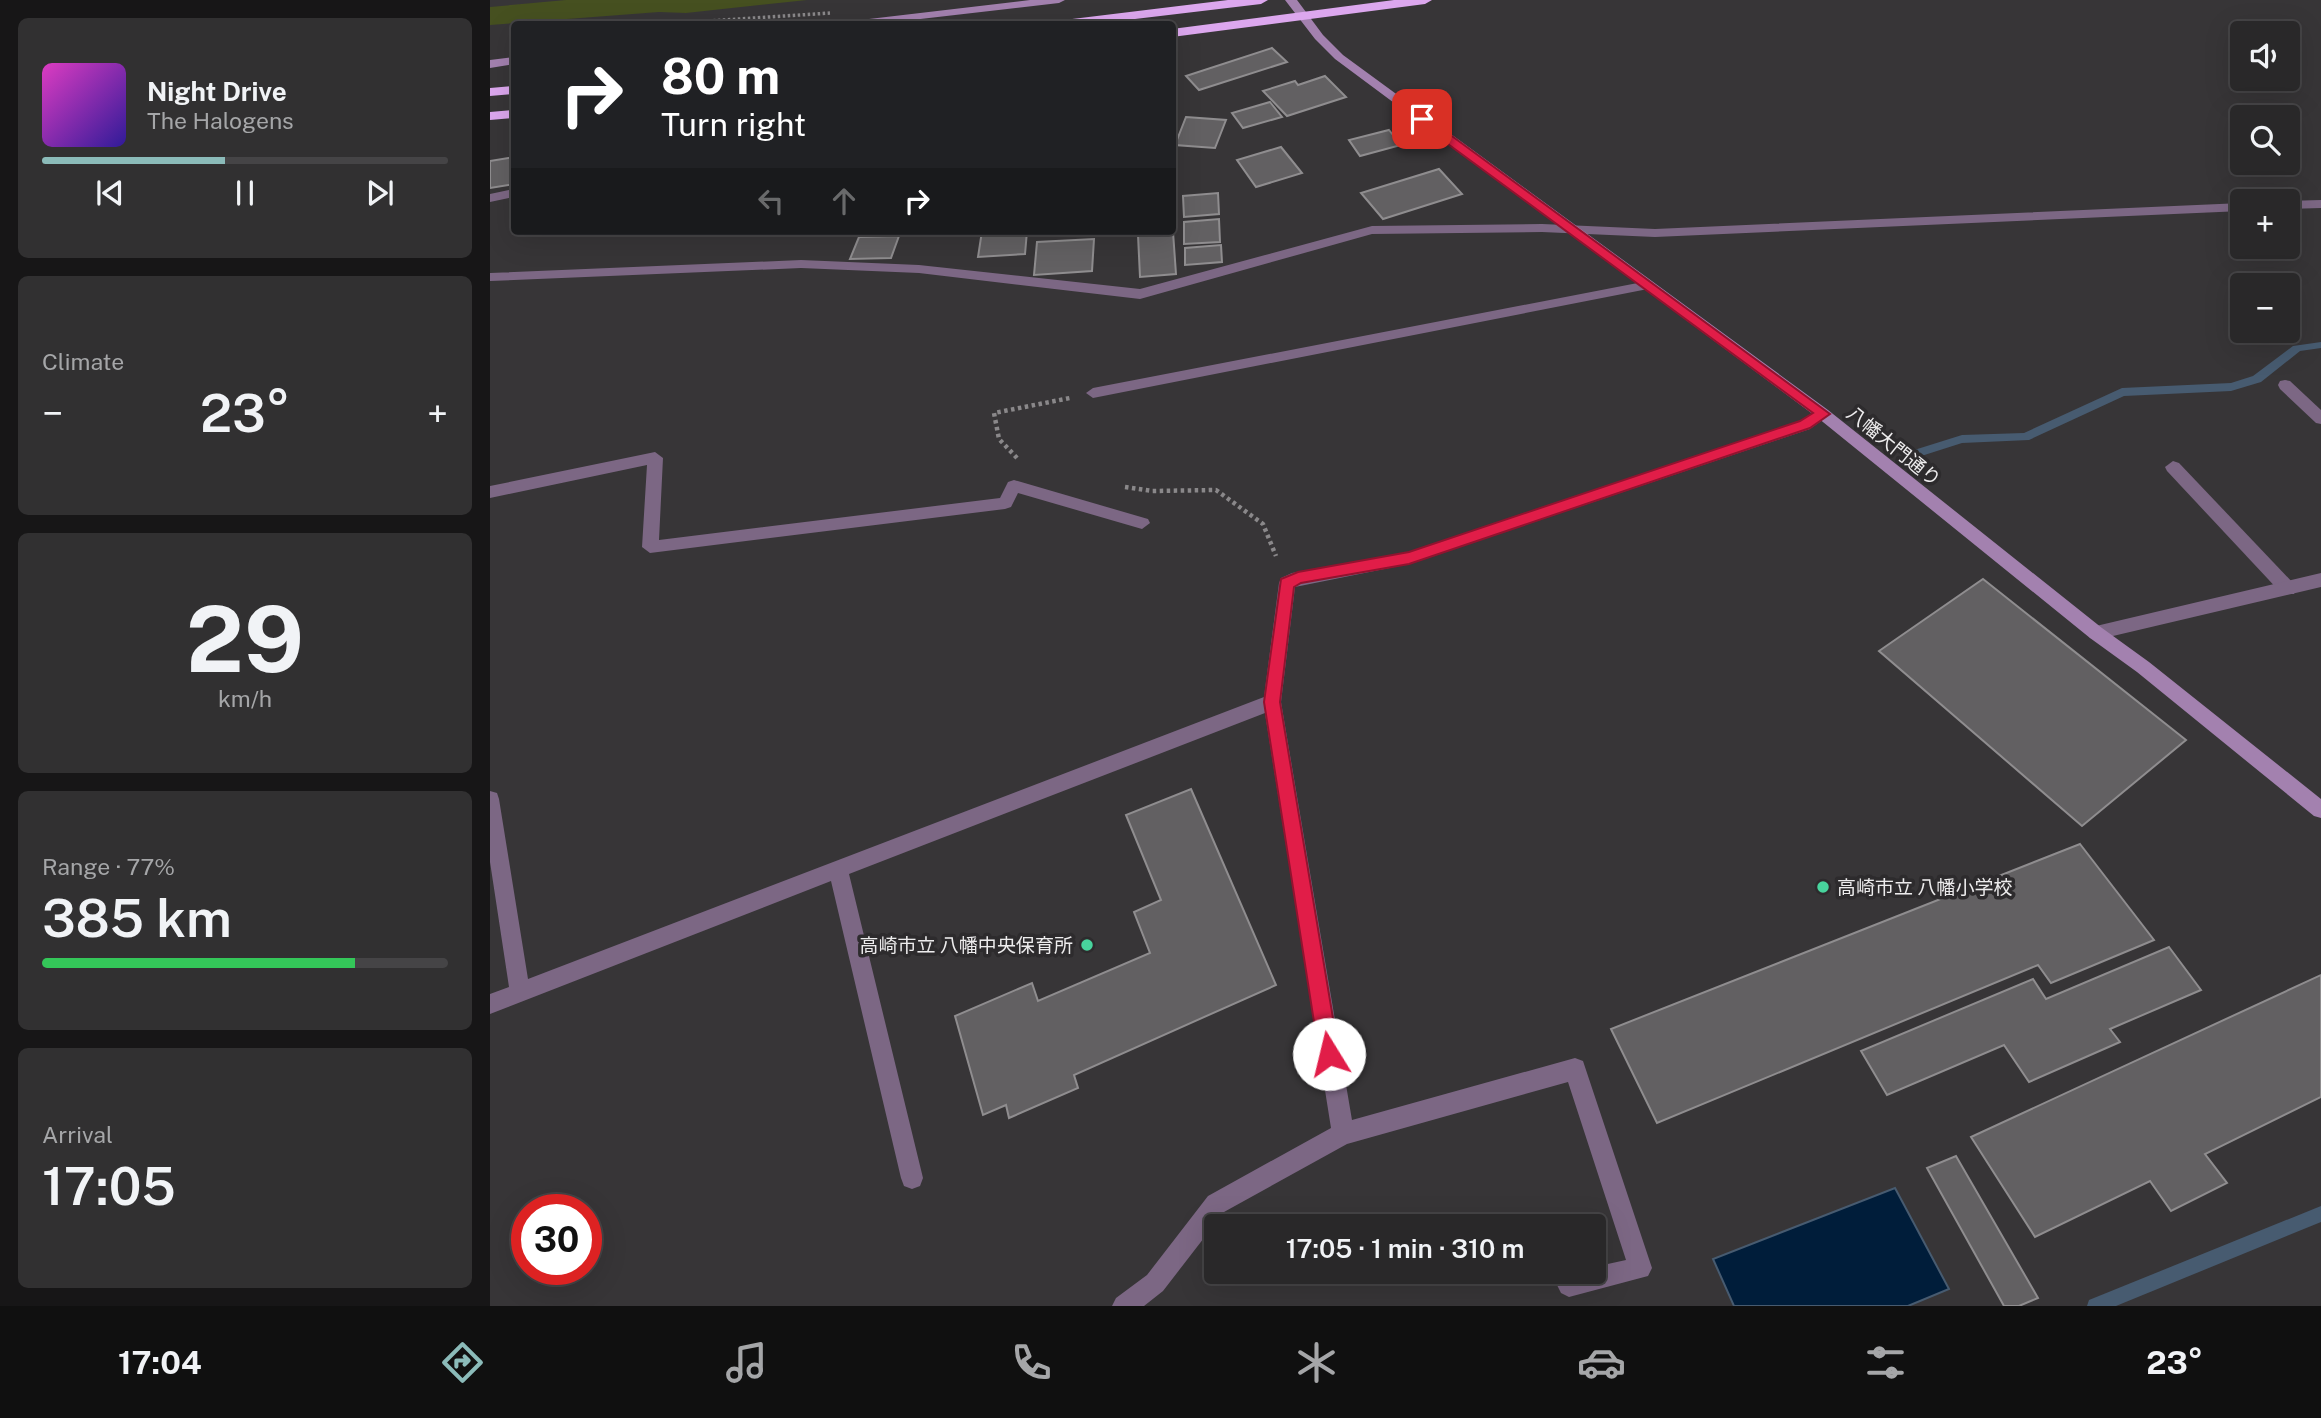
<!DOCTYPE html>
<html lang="en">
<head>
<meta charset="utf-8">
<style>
  body { margin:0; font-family:"Public Sans","Noto Sans JP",sans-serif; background:#313031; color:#f1f3f6; height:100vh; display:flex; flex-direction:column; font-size:26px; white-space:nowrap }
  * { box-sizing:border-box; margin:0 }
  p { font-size:23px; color:#a5a6a8 }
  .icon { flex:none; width:38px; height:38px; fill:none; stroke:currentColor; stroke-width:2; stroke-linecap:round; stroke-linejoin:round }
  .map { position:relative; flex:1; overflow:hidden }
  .details { display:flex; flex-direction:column; gap:18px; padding:18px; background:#171617; width:490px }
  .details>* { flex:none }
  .hud { position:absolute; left:21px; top:21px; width:665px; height:214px; border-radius:7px; box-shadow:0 7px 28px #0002,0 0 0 2px #454446; background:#202124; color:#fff; overflow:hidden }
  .tools { position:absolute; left:1740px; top:21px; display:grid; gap:14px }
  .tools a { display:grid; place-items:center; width:70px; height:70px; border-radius:7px; background:#292829; box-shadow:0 7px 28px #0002,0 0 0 2px #454446; font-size:35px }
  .speed { position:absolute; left:21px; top:1194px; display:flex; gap:14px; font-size:35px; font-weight:700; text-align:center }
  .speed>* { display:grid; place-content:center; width:91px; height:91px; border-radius:50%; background:#292829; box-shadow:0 7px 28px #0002,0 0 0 2px #454446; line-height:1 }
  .speed .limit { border:10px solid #d22; background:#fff; color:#111 }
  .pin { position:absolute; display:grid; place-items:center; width:60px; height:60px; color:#fff; margin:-30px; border-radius:14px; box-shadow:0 4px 10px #0006 }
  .me { position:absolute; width:77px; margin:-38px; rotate:351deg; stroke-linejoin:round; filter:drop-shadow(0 0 5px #0008) }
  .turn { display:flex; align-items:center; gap:24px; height:147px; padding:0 35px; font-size:32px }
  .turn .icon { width:91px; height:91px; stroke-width:2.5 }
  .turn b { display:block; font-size:49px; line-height:60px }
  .lanes { display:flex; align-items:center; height:66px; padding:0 35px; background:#0003; justify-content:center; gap:35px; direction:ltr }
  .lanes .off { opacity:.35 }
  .big { font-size:52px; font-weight:600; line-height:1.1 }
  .details .widget { flex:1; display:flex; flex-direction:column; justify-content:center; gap:10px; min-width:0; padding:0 24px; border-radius:10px; background:#313031 }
  .details .dial { align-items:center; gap:0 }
  .dial b { font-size:91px; line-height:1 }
  .song { display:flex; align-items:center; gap:21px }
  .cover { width:84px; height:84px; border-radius:10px; background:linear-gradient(135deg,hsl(310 70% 55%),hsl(250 70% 35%)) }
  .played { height:7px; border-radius:4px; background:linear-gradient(90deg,#8bbbb9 45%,#454446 45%) }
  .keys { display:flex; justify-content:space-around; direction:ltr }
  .heat { display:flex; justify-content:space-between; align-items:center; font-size:38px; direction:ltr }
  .charge { height:10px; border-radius:5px; background:linear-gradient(90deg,#34c759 77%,#454446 0) }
  .trip { position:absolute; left:714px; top:1214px; width:402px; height:70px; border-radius:7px; background:#292829; box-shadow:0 7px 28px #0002,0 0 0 2px #454446; font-weight:600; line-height:70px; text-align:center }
  .tab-bar { display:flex; height:112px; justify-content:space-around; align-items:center; background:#101010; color:#a5a6a8 }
  .tab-bar .icon { width:49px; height:49px }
  .tab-bar .selected { color:#8bbbb9 }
  .tab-bar b { font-size:32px; color:#f1f3f6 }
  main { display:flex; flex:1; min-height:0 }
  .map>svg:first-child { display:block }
  .green { fill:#465020 }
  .water { fill:#001d3a; stroke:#475b70; stroke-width:2 }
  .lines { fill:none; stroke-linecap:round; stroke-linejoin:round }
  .stream { fill:#475b70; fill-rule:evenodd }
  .building { fill:#626062; stroke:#8f8d8f; stroke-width:2 }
  .path-far1 { stroke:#8a888a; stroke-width:3.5; stroke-dasharray:2.5 2.5; stroke-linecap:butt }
  .path { stroke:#8a888a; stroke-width:4.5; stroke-dasharray:3.5 3.5; stroke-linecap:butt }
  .lane { fill:#7c6784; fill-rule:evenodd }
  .street { fill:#7c6784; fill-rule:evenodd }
  .secondary { fill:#a381af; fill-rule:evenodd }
  .highway { fill:#dca7ee; fill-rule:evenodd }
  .route { fill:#e11d48; stroke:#92132f; stroke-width:2 }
  .poi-dot { fill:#48d49d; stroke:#2d2b2d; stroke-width:2.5 }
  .labels { text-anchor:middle; stroke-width:7; stroke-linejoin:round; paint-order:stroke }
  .street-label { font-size:19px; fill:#edeced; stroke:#2d2b2d }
  .poi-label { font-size:19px; fill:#edeced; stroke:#2d2b2d; text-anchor:start }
</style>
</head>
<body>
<main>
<section class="details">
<div class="widget">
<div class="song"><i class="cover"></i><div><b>Night Drive</b><p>The Halogens</p></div></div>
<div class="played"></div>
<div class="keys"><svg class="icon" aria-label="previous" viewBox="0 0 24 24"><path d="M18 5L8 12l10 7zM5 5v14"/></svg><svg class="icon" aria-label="pause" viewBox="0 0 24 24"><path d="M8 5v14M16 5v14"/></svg><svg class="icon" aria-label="next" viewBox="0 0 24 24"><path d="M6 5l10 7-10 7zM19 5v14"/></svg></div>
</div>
<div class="widget"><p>Climate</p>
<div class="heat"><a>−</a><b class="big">23°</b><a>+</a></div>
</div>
<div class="widget dial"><b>29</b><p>km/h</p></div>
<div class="widget"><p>Range · 77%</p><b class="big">385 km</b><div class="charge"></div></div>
<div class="widget"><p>Arrival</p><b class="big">17:05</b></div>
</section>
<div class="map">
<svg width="1831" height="1306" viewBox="0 0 1831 1306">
  <rect width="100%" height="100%" fill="#373537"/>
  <!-- green -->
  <path class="green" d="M76,0H317L196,13L169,12L0,25V7Z"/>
  <!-- water -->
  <path class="water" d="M1405,1188L1459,1289L1418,1306H1244L1223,1259Z"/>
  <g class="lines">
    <!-- stream -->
    <g class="stream">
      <path d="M1831,342V348L1810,351L1771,382L1741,391L1634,396L1539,440L1472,443L1425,458L1420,454L1421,451L1472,435L1534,433L1632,388L1741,383L1763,376L1803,346Z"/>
      <path d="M1831,1206V1222L1626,1306H1597L1599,1300Z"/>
    </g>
  </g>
  <!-- building -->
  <g class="building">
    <path d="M782,48L797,62L709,90L696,76Z"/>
    <path d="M835,76L856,97L797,116L773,91L805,81L808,85Z"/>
    <path d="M780,102L792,117L753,128L742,113Z"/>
    <path d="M696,117L736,120L725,148L685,145Z"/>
    <path d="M899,130L911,145L870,156L859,140Z"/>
    <path d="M791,147L812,173L766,187L747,160Z"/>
    <path d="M24,157V184L0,188V161Z"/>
    <path d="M949,169L972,194L893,219L871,193Z"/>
    <path d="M728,193L729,214L694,217L693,196Z"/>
    <path d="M729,219L730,242L694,244V222Z"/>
    <path d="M492,231H537L535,254L488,257Z"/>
    <path d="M683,232L686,274L650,277L648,235Z"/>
    <path d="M409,236L401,258L360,259L369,237Z"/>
    <path d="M604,239L602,271L544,275L547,242Z"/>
    <path d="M731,245L732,262L695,265V248Z"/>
    <path d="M1493,579L1696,740L1592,826L1389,651Z"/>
    <path d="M701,789L786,985L584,1075L588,1088L519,1118L516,1105L493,1115L465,1016L542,983L548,1001L660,953L644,912L671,900L636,815Z"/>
    <path d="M1590,844L1664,940L1561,983L1548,965L1167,1123L1121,1029Z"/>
    <path d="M1679,947L1711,990L1620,1029L1630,1042L1539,1082L1514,1045L1397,1095L1371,1051L1543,979L1556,999Z"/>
    <path d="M1831,975V1097L1715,1154L1737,1183L1681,1211L1660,1181L1545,1237L1481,1137Z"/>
    <path d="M1466,1156L1548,1298L1529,1306H1514L1437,1168Z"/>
  </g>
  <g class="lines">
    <!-- path-far1 -->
    <path class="path-far1" d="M173,24L340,13"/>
    <!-- path -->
    <g class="path">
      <path d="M527,458L509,439L504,413L580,398"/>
      <path d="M635,487L662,491L726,490L773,524L786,556"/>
    </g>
    <!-- lane -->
    <g class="lane">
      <path d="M1795,380L1800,381L1831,410V424L1826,423L1790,389L1788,385L1790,381Z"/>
      <path d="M1683,461L1689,463L1804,584L1806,589L1804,594H1792L1677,471L1675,467Z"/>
    </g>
    <!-- street -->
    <g class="street">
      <path d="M24,189V197L0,202V194Z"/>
      <path d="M1831,200V208L1797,209L1796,201Z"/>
      <path d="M1752,203V211L1165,237L1052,232L882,234L650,299L429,273L311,268L0,281V273L311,260L429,265L650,289L882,226L1052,224L1165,229Z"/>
      <path d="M1158,281L1163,282V288L603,398L596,393L603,388Z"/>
      <path d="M1333,409L1341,414L1320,429L919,564L805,587L791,702L862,1120L1085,1058L1093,1061L1162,1268L1158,1276L1079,1297L1071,1293L1067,1285L1071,1277L1083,1272H1104V1267L1136,1260L1078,1082L857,1144L734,1212L673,1291L654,1306H622L626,1298L657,1275L718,1196L841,1128L775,713L359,874L433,1178L430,1186L422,1189L414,1186L411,1178L341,881L0,1014V994L19,987L0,862V791L7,793L9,799L38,979L774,697L789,583L791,578L802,573L918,552L1310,421Z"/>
      <path d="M165,452L173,458L169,540L510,498L518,482L524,480L658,519L660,523L652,529L528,493L521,507L515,509L160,553L152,547L157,465L0,498V486Z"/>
      <path d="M1831,573V587L1606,640L1600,638L1597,633L1600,628L1606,626Z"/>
    </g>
    <!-- secondary -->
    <g class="secondary">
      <path d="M540,0H575L569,3L387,24H356L362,21Z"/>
      <path d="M795,0H807L833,35L853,55L1338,410L1612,628L1659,662L1831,799V818L1824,816L1647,672L1600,638L1328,418L845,59L825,39Z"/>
      <path d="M24,57V64L0,68V60Z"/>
    </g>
    <!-- highway -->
    <g class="highway">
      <path d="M738,0H778L771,4L603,24H567L574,20Z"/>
      <path d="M904,0H942L935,4L682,37V29Z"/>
      <path d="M24,86V94L0,96V88Z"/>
      <path d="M24,110V118L0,120V112Z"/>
    </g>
  </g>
  <!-- route -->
  <path class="route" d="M928,117H936L1340,414L1320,428L919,564L811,583L804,587L790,702L849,1054L846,1061L839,1063L832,1061L829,1054L774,702L791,579L808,572L919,552L1310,421L1323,413L928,122Z"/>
  <!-- markers -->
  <g class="poi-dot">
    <circle cx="1333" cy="887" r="7"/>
    <circle cx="597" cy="945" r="7"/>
  </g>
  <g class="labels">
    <!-- street labels -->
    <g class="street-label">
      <text transform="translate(1404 446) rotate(39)" y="7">八幡大門通り</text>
    </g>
    <!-- poi labels -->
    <g class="poi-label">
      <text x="1347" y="894">高崎市立 八幡小学校</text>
      <text x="583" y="952" text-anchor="end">高崎市立 八幡中央保育所</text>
    </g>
  </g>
</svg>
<div class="tools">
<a><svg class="icon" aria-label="sound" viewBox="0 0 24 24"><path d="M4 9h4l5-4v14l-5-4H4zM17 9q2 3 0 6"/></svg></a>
<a><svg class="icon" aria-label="search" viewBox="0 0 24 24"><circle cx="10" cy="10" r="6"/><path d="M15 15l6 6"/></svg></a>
<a>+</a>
<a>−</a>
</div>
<div class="speed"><div class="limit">30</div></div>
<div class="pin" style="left:932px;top:119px;background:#d93025"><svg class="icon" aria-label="arrive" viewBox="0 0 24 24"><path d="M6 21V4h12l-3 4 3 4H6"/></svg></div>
<svg class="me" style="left:839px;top:1054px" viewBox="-20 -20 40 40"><circle r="19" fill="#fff"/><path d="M0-13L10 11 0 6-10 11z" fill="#e11d48"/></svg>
<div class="trip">17:05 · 1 min · 310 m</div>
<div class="hud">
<div class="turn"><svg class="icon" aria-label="right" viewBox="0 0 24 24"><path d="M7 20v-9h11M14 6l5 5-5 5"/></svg><div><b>80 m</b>Turn right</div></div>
<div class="lanes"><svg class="icon off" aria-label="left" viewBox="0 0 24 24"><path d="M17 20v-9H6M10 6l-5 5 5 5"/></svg><svg class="icon off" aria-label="ahead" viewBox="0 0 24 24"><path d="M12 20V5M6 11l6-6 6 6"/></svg><svg class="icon" aria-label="right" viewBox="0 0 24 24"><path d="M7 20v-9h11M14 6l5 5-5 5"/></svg></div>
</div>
</div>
</main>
<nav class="tab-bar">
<b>17:04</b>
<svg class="icon selected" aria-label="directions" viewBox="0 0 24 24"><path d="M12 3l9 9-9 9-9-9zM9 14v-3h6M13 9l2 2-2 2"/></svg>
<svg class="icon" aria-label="music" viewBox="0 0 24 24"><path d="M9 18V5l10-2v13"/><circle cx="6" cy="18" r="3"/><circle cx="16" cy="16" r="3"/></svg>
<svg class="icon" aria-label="phone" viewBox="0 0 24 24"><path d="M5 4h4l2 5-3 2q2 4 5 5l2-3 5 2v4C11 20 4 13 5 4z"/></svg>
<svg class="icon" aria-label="climate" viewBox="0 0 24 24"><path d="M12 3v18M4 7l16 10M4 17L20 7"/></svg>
<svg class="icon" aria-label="car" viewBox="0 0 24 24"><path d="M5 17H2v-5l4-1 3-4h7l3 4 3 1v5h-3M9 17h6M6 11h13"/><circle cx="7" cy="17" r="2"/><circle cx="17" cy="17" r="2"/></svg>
<svg class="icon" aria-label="filters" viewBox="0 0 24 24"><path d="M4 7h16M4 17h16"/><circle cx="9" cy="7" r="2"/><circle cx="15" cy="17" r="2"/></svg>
<b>23°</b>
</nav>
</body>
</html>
